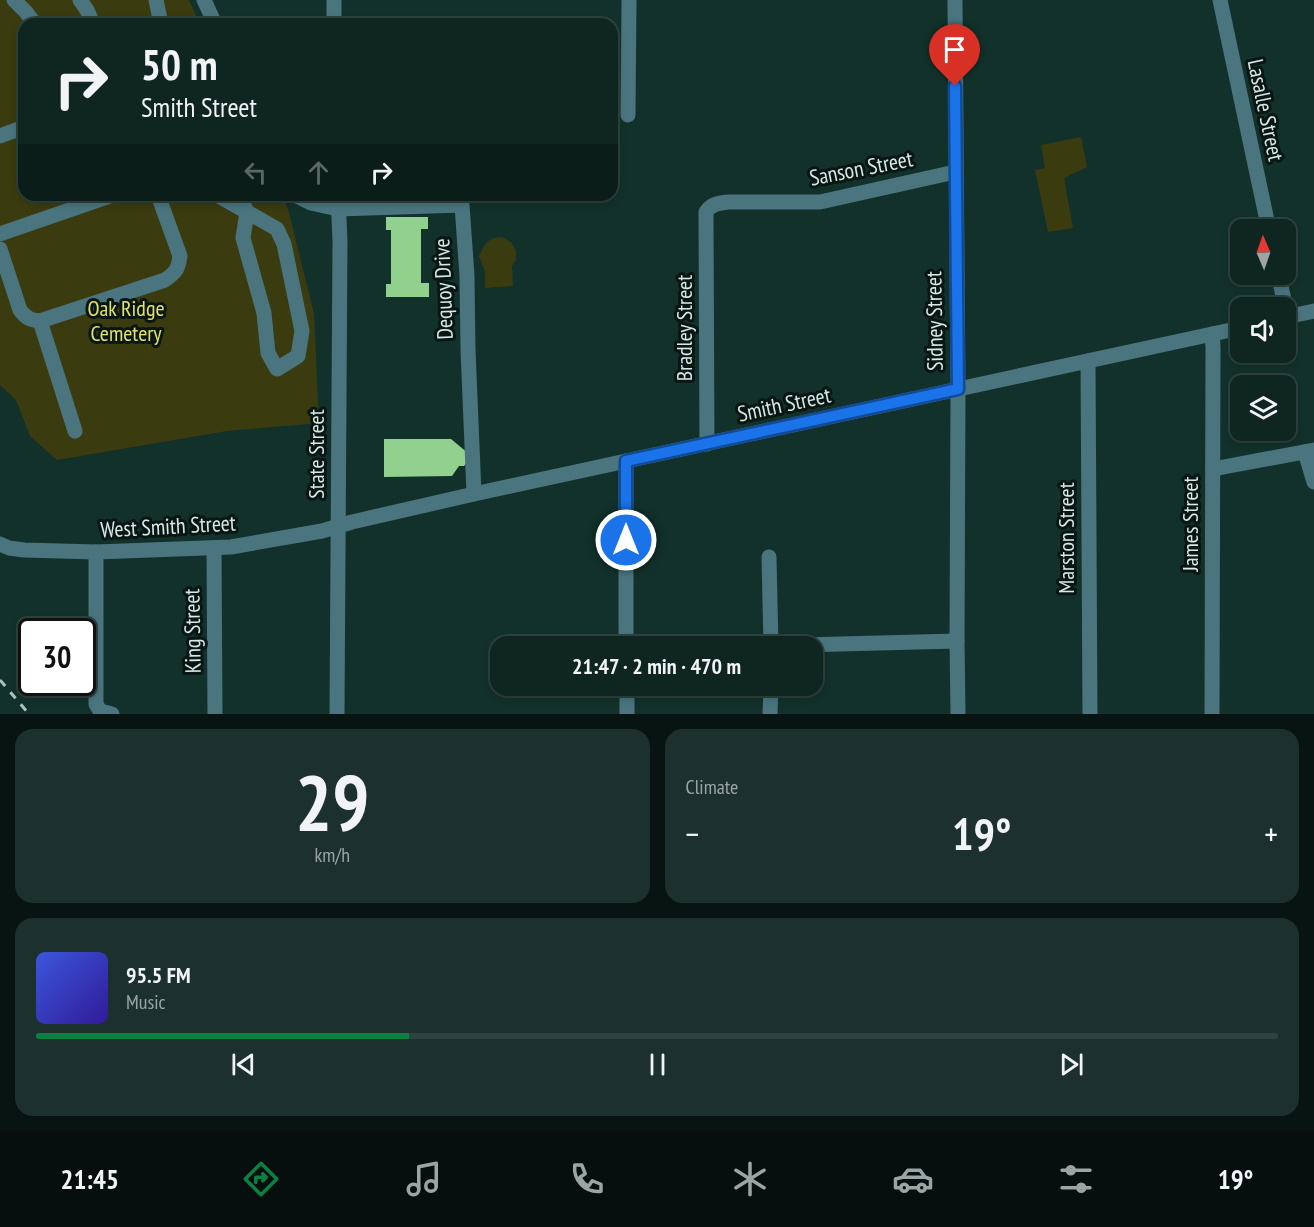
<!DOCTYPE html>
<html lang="en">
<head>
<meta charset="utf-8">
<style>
  body { margin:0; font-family:"PT Sans Narrow",sans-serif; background:#1c312d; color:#f1f3f6; height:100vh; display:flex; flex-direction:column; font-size:22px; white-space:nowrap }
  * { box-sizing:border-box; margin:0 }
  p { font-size:20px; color:#9ba5a5 }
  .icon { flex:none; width:33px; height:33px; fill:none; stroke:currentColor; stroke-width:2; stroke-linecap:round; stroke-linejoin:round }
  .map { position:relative; height:714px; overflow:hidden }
  .sheet { display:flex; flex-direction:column; gap:15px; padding:15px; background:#081412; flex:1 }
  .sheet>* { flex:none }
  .top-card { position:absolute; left:18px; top:18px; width:600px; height:183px; border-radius:18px; box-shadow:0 3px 9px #0003,0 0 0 2px #2e423e; background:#0e2520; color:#f1f3f6; overflow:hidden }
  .needle { width:39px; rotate:358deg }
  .tools { position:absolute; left:1230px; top:219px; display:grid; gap:12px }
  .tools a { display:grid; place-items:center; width:66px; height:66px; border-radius:12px; background:#0e2520; box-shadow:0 3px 9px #0003,0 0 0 2px #2e423e; font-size:30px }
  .speed { position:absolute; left:18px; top:618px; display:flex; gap:12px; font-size:30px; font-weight:700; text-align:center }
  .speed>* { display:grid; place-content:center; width:78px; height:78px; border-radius:50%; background:#0e2520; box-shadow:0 3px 9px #0003,0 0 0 2px #2e423e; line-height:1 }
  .speed .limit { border:3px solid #111; border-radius:9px; background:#fff; color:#111 }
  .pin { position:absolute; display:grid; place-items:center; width:51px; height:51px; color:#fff; margin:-62px -26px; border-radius:50% 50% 50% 0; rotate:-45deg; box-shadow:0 0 6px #0007 }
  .pin .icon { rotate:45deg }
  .me { position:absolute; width:66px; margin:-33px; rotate:0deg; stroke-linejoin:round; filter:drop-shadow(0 0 4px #0008) }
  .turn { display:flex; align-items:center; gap:21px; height:126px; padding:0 24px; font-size:27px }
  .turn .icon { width:78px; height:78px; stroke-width:2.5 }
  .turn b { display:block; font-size:42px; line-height:51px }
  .lanes { display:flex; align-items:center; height:57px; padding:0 24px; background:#0003; justify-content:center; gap:30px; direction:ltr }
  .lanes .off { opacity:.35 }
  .big { font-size:45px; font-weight:700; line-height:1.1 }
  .sheet .card { flex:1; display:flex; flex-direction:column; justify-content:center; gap:9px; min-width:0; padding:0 21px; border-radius:18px; background:#1c312d }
  .sheet .dial { align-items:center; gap:0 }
  .dial b { font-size:78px; line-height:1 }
  .song { display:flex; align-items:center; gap:18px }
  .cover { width:72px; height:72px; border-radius:9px; background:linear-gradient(135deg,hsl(230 70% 55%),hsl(250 70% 35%)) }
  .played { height:6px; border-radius:3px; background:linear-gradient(90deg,#0b8043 30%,#2e423e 30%) }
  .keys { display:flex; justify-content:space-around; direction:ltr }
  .heat { display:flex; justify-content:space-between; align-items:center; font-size:33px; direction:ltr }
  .sheet .tiles { flex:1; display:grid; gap:15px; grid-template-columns:1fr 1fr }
  .card:last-child { grid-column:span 2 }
  .trip { position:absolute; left:490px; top:636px; width:333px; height:60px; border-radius:18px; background:#0e2520; box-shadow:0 3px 9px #0003,0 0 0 2px #2e423e; font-weight:700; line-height:60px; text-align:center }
  .tabs { display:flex; height:96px; justify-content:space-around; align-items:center; background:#060f0d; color:#9ba5a5 }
  .tabs .icon { width:42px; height:42px }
  .tabs .current { color:#0b8043 }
  .tabs b { font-size:27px; color:#f1f3f6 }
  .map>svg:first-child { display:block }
  .green { fill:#3b3b10 }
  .building { fill:#92d08e }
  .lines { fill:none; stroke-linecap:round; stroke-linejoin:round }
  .minor { stroke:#4a757f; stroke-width:15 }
  .rail { stroke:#aec3bd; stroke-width:3; stroke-dasharray:8 8; stroke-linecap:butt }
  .route-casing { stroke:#114b97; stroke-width:15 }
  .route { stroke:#1a73e8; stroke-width:10 }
  .labels { text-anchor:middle; stroke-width:6; stroke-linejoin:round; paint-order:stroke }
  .street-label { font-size:22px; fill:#d7e9e4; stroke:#091613 }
  .park-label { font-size:22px; fill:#e2e169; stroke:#091613 }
</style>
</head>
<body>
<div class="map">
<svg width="1314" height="714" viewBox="0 0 1314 714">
  <rect width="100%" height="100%" fill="#12312b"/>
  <!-- green -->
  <g class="green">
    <path d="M0,0H189L200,24H24V195H281L288,209L314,314L319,423L227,431L57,460L30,436L16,400L0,385Z"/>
    <path d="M1081,137L1087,167L1064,178L1073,228L1048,232L1035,170L1045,168L1041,145Z"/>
    <path d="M502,237L511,242L516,251V260L512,266L513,286L485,288V272L479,256C485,243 488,238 502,237Z"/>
  </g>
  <!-- building -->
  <g class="building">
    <path d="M386,217H428V229H421V283H429V297H386V284H391V230H386Z"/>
    <path d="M384,439H451L469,454V460L464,466H459L452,476L384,477Z"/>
  </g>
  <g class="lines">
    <!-- minor -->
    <g class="minor">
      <path d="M14,0L26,12L35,24"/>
      <path d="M80,0L87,10L93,24"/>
      <path d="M156,0L161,24"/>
      <path d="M204,0L215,24"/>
      <path d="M334,0V24"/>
      <path d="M955,0L958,389L957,641L958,714"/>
      <path d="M1220,0L1269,230"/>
      <path d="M628,115L629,0"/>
      <path d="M0,136L24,127"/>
      <path d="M217,195L277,229L284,244L302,331L298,356L277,369L268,353L264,313L243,238L247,212L240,195"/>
      <path d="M295,195L311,203L338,209L462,205L467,276L468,350L474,494"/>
      <path d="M0,234L113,195"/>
      <path d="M0,249L20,310C26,318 30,320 40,321L165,280C176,272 178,270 180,256L158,195"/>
      <path d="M1278,274L1288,317"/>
      <path d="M1286,317L1314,311"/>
      <path d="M40,321L75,431"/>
      <path d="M1212,334L1213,347L1212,714"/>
      <path d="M1088,361L1090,714"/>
      <path d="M707,444L706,212C711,204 719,203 728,202H820L955,172"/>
      <path d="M1305,452L1314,482"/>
      <path d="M626,461V646"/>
      <path d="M1213,469L1314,450"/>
      <path d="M0,544L9,548L24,550L96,552L231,547L322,531L352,522L474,494L1240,328"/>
      <path d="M214,548L215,714"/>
      <path d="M96,552V704L100,711L112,714"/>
      <path d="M769,557L771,646"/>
      <path d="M761,646L957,641"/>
      <path d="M627,686V714"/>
      <path d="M337,714L340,241L338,195"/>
      <path d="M770,714L771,686"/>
    </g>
    <!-- rail -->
    <path class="rail" d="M0,680L29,714"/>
  </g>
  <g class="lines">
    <!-- route casing -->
    <g class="route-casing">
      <path id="route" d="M626,540V461L958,389L955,86"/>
    </g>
    <!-- route -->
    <use href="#route" class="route"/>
  </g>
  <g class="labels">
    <!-- street labels -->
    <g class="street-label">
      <text transform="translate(1266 110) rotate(78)" y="8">Lasalle Street</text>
      <text transform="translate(861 168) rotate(-11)" y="8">Sanson Street</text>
      <text transform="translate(443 289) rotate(-92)" y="8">Dequoy Drive</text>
      <text transform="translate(934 321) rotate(-91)" y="8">Sidney Street</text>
      <text transform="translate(684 328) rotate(-90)" y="8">Bradley Street</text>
      <text transform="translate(784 404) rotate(-12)" y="8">Smith Street</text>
      <text transform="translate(316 454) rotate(-90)" y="8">State Street</text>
      <text transform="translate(1190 524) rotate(-90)" y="8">James Street</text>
      <text transform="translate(168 526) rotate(-3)" y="8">West Smith Street</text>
      <text transform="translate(1066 538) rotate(-90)" y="8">Marston Street</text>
      <text transform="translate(192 631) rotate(-91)" y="8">King Street</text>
    </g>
    <!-- park labels -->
    <g class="park-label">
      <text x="126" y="316">Oak Ridge<tspan x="126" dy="25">Cemetery</tspan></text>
    </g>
  </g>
</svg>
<div class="tools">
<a><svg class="needle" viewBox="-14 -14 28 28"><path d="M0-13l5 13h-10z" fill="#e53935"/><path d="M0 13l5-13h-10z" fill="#9ba5a5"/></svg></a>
<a><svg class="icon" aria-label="sound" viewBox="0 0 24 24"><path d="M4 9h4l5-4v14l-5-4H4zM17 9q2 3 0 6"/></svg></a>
<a><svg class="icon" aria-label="layers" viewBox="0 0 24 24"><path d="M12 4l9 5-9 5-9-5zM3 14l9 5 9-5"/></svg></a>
</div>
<div class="speed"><div class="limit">30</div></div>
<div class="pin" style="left:955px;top:86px;background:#d93025"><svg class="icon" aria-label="arrive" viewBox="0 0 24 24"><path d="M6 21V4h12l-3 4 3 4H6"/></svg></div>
<svg class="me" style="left:626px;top:540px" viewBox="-20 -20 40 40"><circle r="17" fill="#1a73e8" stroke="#fff" stroke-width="3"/><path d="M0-11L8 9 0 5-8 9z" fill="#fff"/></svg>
<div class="trip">21:47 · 2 min · 470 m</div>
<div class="top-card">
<div class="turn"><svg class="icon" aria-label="right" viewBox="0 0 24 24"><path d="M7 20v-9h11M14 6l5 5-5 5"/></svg><div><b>50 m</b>Smith Street</div></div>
<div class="lanes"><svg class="icon off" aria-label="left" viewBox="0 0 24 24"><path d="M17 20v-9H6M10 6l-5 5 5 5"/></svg><svg class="icon off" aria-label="ahead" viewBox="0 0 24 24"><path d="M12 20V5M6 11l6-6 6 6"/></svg><svg class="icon" aria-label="right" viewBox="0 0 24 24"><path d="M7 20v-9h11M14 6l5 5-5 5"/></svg></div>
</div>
</div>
<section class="sheet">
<div class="tiles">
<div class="card dial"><b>29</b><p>km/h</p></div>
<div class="card"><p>Climate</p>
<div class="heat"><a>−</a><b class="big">19°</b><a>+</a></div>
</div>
<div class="card">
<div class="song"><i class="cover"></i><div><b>95.5 FM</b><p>Music</p></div></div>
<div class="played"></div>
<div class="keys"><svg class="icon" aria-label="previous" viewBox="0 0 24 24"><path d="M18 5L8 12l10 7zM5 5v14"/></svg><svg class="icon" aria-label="pause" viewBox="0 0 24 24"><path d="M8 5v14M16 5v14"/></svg><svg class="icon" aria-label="next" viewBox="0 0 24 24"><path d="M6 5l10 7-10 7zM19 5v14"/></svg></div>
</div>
</div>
</section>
<nav class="tabs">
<b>21:45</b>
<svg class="icon current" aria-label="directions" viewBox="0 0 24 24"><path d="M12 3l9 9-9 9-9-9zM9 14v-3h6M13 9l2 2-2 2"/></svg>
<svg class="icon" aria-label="music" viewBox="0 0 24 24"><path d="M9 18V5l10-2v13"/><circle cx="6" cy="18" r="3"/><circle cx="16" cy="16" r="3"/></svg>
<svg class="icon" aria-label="phone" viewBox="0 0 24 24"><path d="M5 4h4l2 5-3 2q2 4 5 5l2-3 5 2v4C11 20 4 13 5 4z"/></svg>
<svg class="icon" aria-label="climate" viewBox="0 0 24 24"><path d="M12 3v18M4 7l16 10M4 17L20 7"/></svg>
<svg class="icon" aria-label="car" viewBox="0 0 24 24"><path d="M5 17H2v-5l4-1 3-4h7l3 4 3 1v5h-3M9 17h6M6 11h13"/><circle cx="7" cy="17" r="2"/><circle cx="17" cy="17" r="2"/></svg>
<svg class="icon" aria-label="filters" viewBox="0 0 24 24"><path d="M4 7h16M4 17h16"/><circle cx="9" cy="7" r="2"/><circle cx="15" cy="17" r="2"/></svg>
<b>19°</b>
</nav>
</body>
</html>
